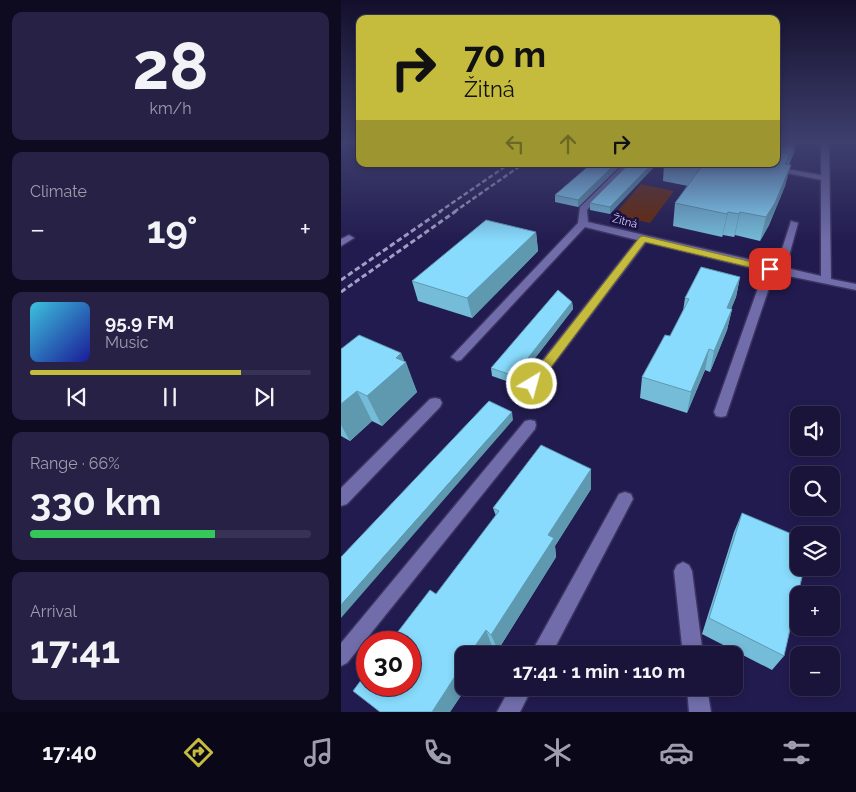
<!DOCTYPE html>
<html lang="en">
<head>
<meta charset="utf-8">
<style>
  body { margin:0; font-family:Raleway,sans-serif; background:#272146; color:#f1f3f6; height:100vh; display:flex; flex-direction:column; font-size:19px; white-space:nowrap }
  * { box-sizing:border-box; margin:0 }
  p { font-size:16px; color:#9f9eaf }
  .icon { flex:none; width:28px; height:28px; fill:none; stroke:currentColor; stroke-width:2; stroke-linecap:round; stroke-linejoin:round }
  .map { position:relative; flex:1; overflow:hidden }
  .panel { display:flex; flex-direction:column; gap:12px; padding:12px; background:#0e0b20; width:341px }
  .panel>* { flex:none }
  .top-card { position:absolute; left:15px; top:15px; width:424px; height:152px; border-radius:10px; box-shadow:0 2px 8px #0003,0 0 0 1px #383355; background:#c5bc3d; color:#111; overflow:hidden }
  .controls { position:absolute; left:449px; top:406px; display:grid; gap:10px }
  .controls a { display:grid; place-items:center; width:50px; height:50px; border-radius:10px; background:#1a143b; box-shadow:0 2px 8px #0003,0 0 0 1px #383355; font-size:25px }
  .speed { position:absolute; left:15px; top:631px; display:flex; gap:10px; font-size:25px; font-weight:700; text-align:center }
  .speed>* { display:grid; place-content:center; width:65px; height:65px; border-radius:50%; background:#1a143b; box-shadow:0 2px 8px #0003,0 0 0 1px #383355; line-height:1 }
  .speed .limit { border:8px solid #d22; background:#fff; color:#111 }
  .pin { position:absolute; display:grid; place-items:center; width:42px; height:42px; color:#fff; margin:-21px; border-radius:10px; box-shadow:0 2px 8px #0006 }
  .me { position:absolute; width:55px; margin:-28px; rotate:37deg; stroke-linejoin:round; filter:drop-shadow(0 0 4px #0008) }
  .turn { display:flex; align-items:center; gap:18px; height:105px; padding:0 25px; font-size:22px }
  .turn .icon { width:65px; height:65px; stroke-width:2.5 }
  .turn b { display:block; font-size:35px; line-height:42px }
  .lanes { display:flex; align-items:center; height:48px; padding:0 25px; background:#0003; justify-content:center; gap:25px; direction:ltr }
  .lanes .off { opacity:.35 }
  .big { font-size:38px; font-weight:700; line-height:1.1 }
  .panel .card { flex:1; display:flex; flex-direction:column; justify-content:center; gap:8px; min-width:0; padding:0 18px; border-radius:10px; background:#272146 }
  .panel .dial { align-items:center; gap:0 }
  .dial b { font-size:65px; line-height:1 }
  .song { display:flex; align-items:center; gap:15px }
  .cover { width:60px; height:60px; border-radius:8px; background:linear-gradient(135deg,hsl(190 70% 55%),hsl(240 70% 35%)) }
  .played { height:5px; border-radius:2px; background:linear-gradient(90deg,#c5bc3d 75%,#383355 75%) }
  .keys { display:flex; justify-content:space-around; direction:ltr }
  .heat { display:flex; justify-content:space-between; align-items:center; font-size:28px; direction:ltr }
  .charge { height:8px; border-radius:4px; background:linear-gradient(90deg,#34c759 66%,#383355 0) }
  .trip { position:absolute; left:114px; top:646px; width:288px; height:50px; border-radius:10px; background:#1a143b; box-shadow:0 2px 8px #0003,0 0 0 1px #383355; font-weight:700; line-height:50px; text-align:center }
  .tab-bar { display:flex; height:80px; justify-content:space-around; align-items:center; background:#0a0818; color:#9f9eaf }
  .tab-bar .icon { width:35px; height:35px }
  .tab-bar .selected { color:#c5bc3d }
  .tab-bar b { font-size:22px; color:#f1f3f6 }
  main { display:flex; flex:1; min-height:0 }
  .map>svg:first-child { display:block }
  .green { fill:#682803 }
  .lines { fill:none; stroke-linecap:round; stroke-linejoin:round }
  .service-casing { stroke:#3d3361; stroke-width:3 }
  .minor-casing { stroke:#3d3361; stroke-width:3 }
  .service { fill:#706daa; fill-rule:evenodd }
  .minor { fill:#706daa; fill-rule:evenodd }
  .rail-far1 { stroke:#a19fc6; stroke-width:2.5; stroke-dasharray:5 2.5; stroke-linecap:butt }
  .rail { stroke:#a19fc6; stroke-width:3; stroke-dasharray:5.5 3; stroke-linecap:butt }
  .wall { fill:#75bcd9 }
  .shaded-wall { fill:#5f99b0 }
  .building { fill:#88dbfc; stroke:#5f99b0 }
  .route { fill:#c5bc3d; stroke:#807a28 }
  .labels { text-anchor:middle; stroke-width:5; stroke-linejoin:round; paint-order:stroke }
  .far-street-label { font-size:11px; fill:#d2d2f4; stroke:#1a1044 }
</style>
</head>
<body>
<main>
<section class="panel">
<div class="card dial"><b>28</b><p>km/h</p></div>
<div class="card"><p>Climate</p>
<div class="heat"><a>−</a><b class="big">19°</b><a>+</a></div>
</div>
<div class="card">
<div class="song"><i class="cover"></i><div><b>95.9 FM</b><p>Music</p></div></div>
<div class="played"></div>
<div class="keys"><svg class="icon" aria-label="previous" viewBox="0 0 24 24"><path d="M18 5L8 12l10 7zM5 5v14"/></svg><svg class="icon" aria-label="pause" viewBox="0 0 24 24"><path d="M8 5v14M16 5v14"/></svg><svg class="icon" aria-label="next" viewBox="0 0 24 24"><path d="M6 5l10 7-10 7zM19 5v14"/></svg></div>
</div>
<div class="card"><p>Range · 66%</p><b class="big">330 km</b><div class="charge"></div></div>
<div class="card"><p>Arrival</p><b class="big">17:41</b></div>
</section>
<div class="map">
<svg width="515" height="712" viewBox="0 0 515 712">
  <rect width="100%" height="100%" fill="#221b4f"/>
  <!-- green -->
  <path class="green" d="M300,184L333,191L309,223L273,215Z"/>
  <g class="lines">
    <!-- service casing -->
    <g class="service-casing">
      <g id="service">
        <path d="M450,221L457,223L444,271L439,274L434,271Z"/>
        <path d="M189,420L194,421L195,425L194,429L6,663L0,666V643L184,421Z"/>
      </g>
    </g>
    <!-- minor casing -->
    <g class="minor-casing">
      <g id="minor">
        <path d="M480,142H488L490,279L515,284V290L433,273L385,416L380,417L375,416L373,412L423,271L305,242L196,386H186L184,383L186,380L296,240L244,227L120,360L116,361L110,357L237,223L239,207L283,164H291L246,210L247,222L480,276V180L401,164H416L480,175Z"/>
        <path d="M8,235L13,238L0,246V239Z"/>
        <path d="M94,398L99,399L101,403L99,407L6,504L0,506V488L89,399Z"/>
        <path d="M284,492L290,494L292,499L210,655H189L278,494Z"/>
        <path d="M342,562L348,565L351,571L362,655H342L333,571L336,565Z"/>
        <path d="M169,688H191L179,712H156Z"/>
        <path d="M346,688H366L370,712H348Z"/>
      </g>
    </g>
    <!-- service -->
    <use href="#service" class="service"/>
    <!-- minor -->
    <use href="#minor" class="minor"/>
    <!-- rail-far1 -->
    <g class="rail-far1">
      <path d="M98,212L168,164"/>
      <path d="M113,212L182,164"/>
    </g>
    <!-- rail -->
    <g class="rail">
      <path d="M0,280L100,211"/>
      <path d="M0,292L115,211"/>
    </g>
  </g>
  <!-- wall -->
  <g class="wall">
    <path d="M435,142H455L453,153L448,165L444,186L428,225L419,241L394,235L393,237L382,235L381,237L332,226L334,203L347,186L322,181L323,164H435Z"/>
    <path d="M250,164H281L237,207L214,202V195Z"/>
    <path d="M288,164L269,214L249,210V203Z"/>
    <path d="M195,232L197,251L131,318L77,301L71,281Z"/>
    <path d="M399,277L395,297L390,309H391L386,330L369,372L364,370L346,413L299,398L301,377L329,336L342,311L344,298Z"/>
    <path d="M231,302L232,309L174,384L151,376L150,368Z"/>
    <path d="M0,349L60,353L76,392L41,426L31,421L9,441L0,436Z"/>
    <path d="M250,469V489L214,546L215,557L157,650L151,646L122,688H125L109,712H39L155,516L152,508Z"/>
    <path d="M401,513L443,656L431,670L361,634L393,532Z"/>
  </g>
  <!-- shaded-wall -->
  <g class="shaded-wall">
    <path d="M454,142H455L453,153L447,167Z"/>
    <path d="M274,164H281L237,207V200Z"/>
    <path d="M311,164H316L269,214V207Z"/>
    <path d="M450,165L444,186L428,225L419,241L425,217Z"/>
    <path d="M387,212L382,235L381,237L386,214Z"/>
    <path d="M399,212L394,235L393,237L398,214Z"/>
    <path d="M195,232L197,251L131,318L126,298Z"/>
    <path d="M399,277L395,297L382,328L386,308Z"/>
    <path d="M231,302L232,309L174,384L173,376Z"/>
    <path d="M391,309L386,330L369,372L373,351Z"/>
    <path d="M368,349L364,370L346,413L350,392Z"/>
    <path d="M60,353L64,363L65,362L76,392L41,426L26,396L55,358Z"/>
    <path d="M16,391L31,421L9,441L0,425V404Z"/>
    <path d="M171,412L172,420L0,618V605Z"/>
    <path d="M250,469V489L214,546L215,557L157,650L150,635L207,535Z"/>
    <path d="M145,630L151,646L145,655H128Z"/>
    <path d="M122,664V688H125L109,712H91Z"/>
  </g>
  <!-- building -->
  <g class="building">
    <path d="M435,142H454L452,147L435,144Z"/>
    <path d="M435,151L449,154L444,164L450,165L434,203L425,217L399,212L398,214L387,212L386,214L334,203L361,166L346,164H435Z"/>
    <path d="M250,164H274L237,200L214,195Z"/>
    <path d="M288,164H311L269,207L249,203Z"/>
    <path d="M145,220L195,232L126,298L71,281Z"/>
    <path d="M360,267L399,277L386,308L391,309L373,351L368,349L350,392L301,377L324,335L329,336L348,299L344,298Z"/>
    <path d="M217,290L231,302L173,376L150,368Z"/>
    <path d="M18,335L60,353L55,358L65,362L26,396L16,391L0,404V349Z"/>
    <path d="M148,401L171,412L0,605V557Z"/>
    <path d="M200,445L250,469L207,535L213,538L150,635L145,630L128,655H122V664L91,712H39L12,691L26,672V685H69V642H49L89,590L95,594L158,511L152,508Z"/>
    <path d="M401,513L458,537V568H463L443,656L368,618Z"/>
  </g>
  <!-- sky -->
  <linearGradient id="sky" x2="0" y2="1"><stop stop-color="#130f2b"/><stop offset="0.59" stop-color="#3e3f6e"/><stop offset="1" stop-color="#3e3f6e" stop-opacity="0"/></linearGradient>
  <rect width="515" height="242" fill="url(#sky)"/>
  <!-- route -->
  <path class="route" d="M302,236L432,267L434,269L429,272L304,242L195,387H187L185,384L187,380L299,237Z"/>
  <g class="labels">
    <!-- far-street labels -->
    <g class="far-street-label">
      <text transform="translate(284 221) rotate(14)" y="4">Žitná</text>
    </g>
  </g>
</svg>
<div class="controls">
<a><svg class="icon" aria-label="sound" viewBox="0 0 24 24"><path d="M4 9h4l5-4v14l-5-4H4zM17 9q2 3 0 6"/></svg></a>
<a><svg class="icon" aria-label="search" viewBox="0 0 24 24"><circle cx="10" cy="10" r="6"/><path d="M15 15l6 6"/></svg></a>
<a><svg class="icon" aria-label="layers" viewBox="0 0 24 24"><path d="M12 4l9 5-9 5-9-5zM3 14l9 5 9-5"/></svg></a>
<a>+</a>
<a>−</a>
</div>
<div class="speed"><div class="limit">30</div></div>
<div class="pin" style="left:429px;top:269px;background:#d93025"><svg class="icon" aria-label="arrive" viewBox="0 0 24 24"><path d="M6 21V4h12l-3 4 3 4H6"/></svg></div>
<svg class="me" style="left:191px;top:384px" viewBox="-20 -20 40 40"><circle r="17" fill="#c5bc3d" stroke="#fff" stroke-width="3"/><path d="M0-11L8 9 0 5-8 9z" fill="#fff"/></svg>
<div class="trip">17:41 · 1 min · 110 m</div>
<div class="top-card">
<div class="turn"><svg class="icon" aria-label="right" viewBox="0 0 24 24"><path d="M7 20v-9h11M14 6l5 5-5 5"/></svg><div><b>70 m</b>Žitná</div></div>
<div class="lanes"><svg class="icon off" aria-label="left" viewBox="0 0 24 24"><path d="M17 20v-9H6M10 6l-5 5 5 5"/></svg><svg class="icon off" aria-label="ahead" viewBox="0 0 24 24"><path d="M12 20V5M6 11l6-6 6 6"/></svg><svg class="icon" aria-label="right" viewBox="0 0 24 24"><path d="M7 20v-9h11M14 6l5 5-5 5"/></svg></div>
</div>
</div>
</main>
<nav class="tab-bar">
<b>17:40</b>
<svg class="icon selected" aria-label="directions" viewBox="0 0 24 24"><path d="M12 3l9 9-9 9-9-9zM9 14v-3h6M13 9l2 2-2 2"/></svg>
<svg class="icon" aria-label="music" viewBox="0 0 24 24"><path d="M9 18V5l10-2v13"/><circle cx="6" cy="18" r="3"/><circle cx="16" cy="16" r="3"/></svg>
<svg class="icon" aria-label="phone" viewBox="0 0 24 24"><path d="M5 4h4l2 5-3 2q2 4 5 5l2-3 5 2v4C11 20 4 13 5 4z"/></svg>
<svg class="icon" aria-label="climate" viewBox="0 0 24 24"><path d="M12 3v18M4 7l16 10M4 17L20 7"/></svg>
<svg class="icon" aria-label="car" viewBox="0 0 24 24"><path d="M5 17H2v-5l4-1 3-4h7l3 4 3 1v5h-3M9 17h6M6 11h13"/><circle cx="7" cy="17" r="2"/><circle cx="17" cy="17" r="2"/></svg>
<svg class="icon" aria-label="filters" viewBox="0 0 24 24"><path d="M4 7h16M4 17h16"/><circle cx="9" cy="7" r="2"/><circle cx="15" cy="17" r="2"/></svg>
</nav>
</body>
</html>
